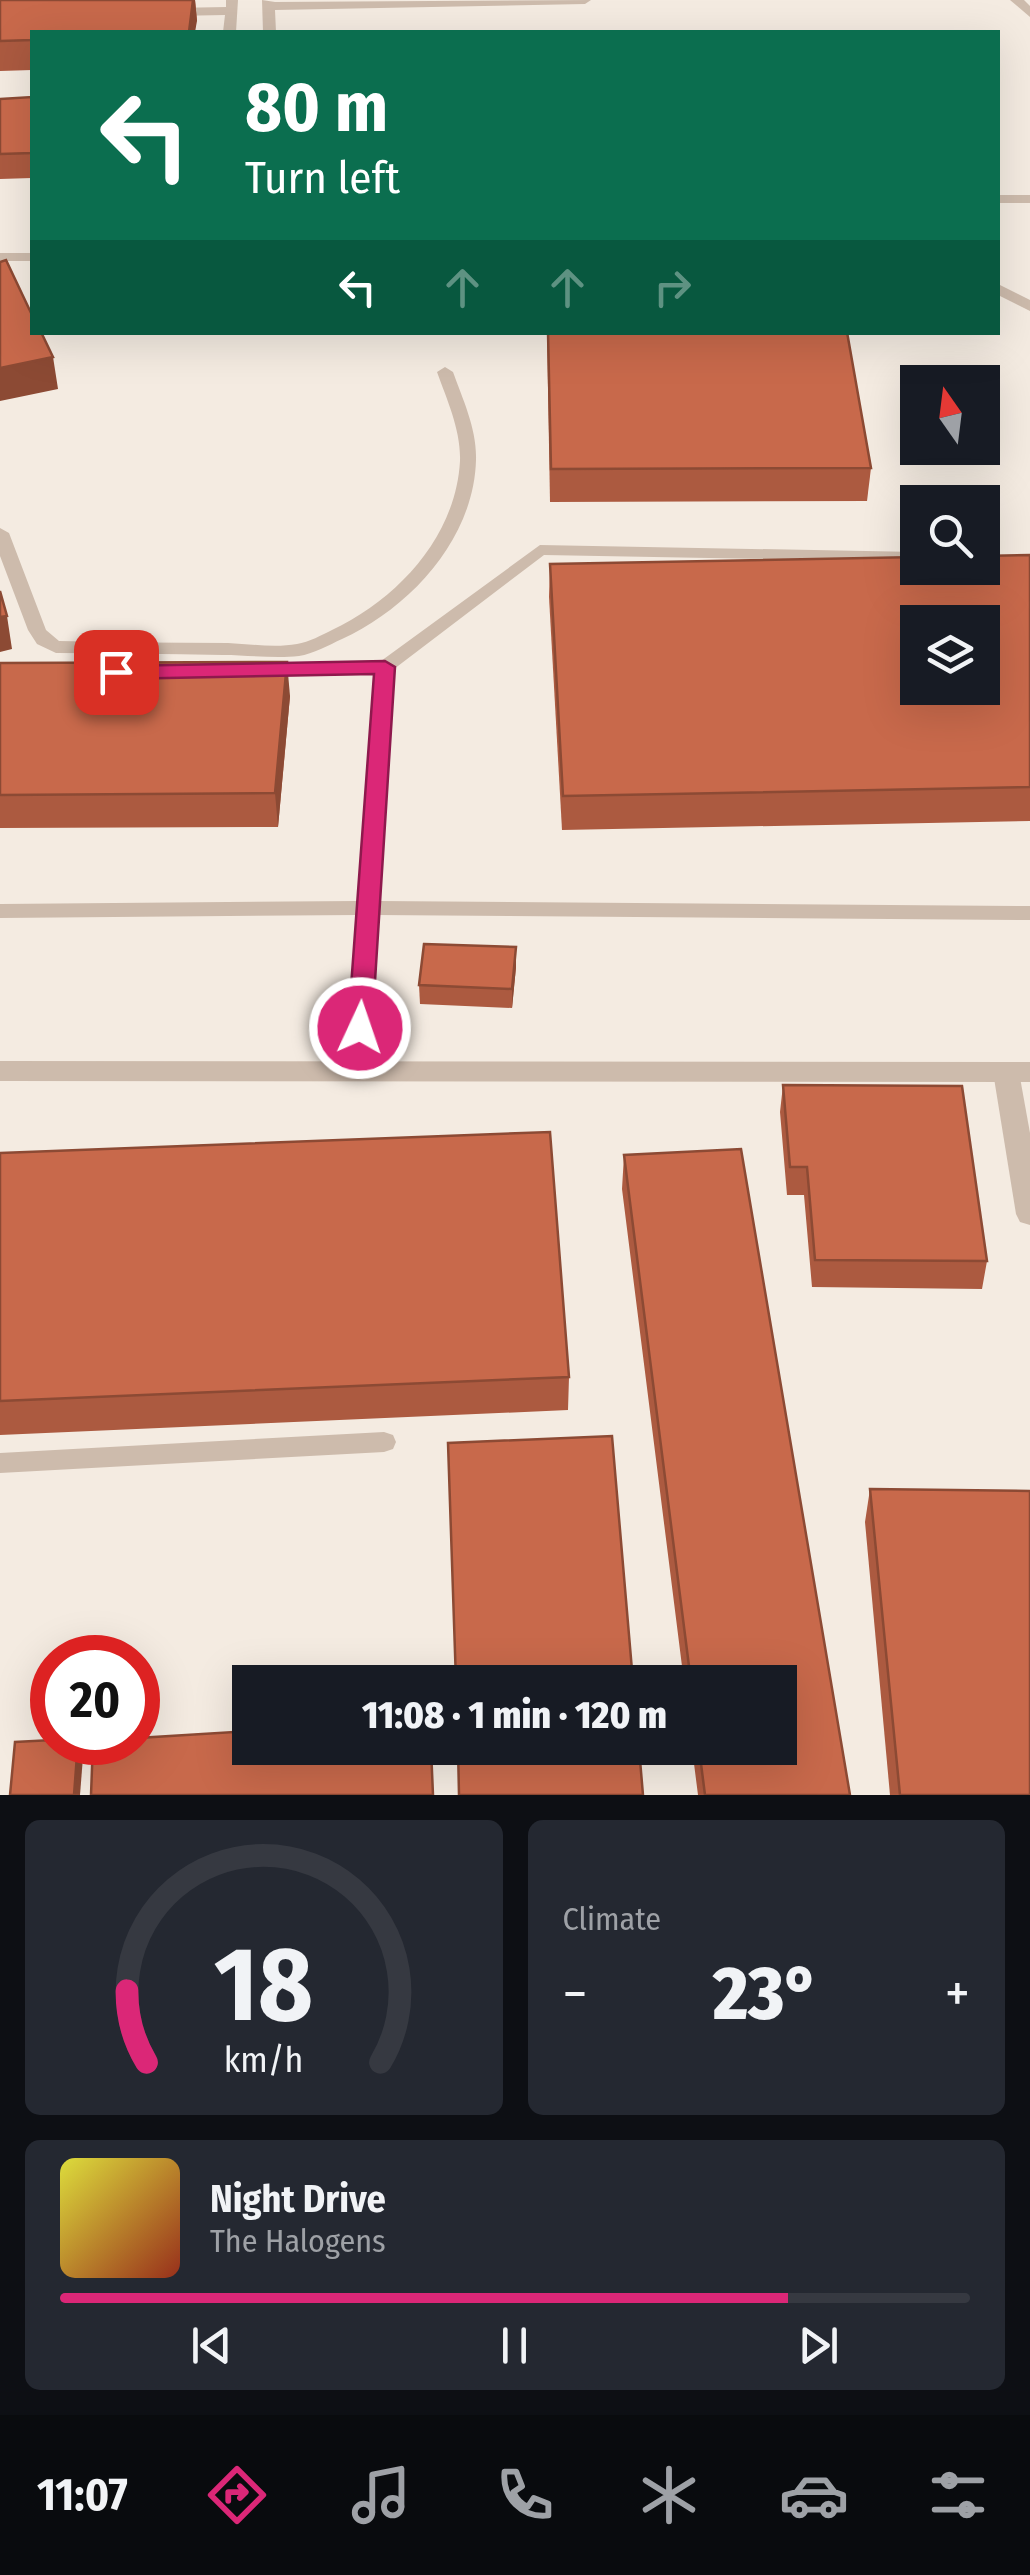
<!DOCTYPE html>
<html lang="en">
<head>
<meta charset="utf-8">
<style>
  body { margin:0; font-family:"Fira Sans Condensed",sans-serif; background:#242831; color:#f1f3f6; height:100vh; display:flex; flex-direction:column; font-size:38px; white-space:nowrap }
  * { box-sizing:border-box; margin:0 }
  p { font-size:32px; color:#9ea1a6 }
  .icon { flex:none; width:55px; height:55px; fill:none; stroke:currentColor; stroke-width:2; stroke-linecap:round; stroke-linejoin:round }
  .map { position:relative; height:1795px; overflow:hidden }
  .side { display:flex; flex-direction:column; gap:25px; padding:25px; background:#0d0f14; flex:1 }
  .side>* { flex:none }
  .guide { position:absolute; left:30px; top:30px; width:970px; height:305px; border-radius:0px; box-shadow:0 10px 40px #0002; background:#0b6e4f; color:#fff; overflow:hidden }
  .needle { width:65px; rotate:346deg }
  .fabs { position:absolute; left:900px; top:365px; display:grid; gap:20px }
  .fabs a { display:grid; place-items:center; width:100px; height:100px; border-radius:0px; background:#171b24; box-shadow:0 10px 40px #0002; font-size:50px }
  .speed { position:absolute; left:30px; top:1635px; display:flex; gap:20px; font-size:50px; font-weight:700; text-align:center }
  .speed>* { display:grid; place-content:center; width:130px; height:130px; border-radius:50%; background:#171b24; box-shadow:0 10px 40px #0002; line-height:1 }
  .speed .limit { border:15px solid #d22; background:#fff; color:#111 }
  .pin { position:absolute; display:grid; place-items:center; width:85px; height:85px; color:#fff; margin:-42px; border-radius:20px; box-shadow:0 5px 15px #0006 }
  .me { position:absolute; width:110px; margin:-55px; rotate:3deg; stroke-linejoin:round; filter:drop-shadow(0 0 8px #0008) }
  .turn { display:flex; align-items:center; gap:35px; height:210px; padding:0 50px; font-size:45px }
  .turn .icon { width:130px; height:130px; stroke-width:2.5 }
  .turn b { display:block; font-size:70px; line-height:85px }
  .lanes { display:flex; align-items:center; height:95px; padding:0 50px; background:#0003; justify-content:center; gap:50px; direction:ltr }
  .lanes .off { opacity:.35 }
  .big { font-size:75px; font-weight:800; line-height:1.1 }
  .side .card { flex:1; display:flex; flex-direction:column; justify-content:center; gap:15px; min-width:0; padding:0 35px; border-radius:15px; background:#242831 }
  .side .dial { align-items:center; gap:0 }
  .dial svg { height:260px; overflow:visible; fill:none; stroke:#363941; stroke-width:7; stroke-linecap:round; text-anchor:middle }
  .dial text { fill:#f1f3f6; stroke:none }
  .song { display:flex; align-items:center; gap:30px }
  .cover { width:120px; height:120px; border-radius:15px; background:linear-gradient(135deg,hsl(60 70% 55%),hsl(10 70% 35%)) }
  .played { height:10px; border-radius:5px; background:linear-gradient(90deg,#db2777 80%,#363941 80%) }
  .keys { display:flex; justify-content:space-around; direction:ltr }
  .heat { display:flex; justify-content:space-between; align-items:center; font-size:55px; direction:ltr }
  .side .tiles { flex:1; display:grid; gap:25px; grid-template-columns:1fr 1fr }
  .card:last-child { grid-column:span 2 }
  .trip { position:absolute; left:232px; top:1665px; width:565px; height:100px; border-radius:0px; background:#171b24; box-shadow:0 10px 40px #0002; font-weight:800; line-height:100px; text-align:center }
  .dock { display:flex; height:160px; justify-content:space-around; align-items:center; background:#090b0e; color:#9ea1a6 }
  .dock .icon { width:70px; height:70px }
  .dock .current { color:#db2777 }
  .dock b { font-size:45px; color:#f1f3f6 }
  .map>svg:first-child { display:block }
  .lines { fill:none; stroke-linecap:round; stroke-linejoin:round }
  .service { fill:#cdbbac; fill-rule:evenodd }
  .minor { fill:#cdbbac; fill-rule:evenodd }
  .tertiary { fill:#cdbbac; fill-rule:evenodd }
  .wall { fill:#ac5a40 }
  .shaded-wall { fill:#8c4a34 }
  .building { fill:#c8694b; stroke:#8c4a34; stroke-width:2.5; fill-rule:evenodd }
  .route { fill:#db2777; stroke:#8e194d; stroke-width:2.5 }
</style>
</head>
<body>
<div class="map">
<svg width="1030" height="1795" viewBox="0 0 1030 1795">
  <rect width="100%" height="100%" fill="#f4ebe1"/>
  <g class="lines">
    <!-- service -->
    <g class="service">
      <path d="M226,0H238L236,32H223L225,15L172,16L166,12L172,8L226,7Z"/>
      <path d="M262,0L275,2L591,0L585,4L275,10L276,32H263Z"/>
      <path d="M1010,0H1024L1030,6V17Z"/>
      <rect x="998" y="195" width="32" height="8"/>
      <rect x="0" y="253" width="32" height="8"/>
      <path d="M998,284L1030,300V311L998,295Z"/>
      <path d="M445,367L453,372C463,400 477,429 476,460C474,539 410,608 342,639C329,645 313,654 299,656C275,659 248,655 223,655C167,654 112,653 56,653L37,644L28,630L0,556V528L9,533L46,630L59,641C116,642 172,643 228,643C250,644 275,648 297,644C309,642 322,635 332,630C398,599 456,536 460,461C461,430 447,400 437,372Z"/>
      <path d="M540,545L918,552V562L544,555L394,669L378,901L1030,906V920L377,915L367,1071L364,1077H348L345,1071L357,915L0,918V904L358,901L375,673L262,675L253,669L262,663L381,661Z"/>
      <path d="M384,1432L393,1435L396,1442L393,1449L384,1452L0,1473V1453Z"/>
    </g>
    <!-- minor -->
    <path class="minor" d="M1006,1062L1015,1065L1019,1072L1030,1133V1225L1020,1222L1016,1214L993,1072L997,1065Z"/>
    <!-- tertiary -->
    <path class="tertiary" d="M0,1061L1030,1062V1082L0,1081Z"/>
  </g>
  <!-- wall -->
  <g class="wall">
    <path d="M0,0H195L197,21L32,32V70L0,71Z"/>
    <path d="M32,97V178L0,179V99Z"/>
    <path d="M547,332H847L871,468L867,501L550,502Z"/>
    <path d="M1030,555V821L562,830L549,597L550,564Z"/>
    <path d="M0,663L290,696L278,827L0,828Z"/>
    <path d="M516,967L512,1008L420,1004L419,985Z"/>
    <path d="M783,1085L987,1261L982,1289L812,1287L804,1195H787L780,1112Z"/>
    <path d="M0,1153L569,1377L568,1410L0,1435Z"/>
    <path d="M624,1155L850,1795H698L692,1748H780V1682H684L622,1189Z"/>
    <path d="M870,1489L1030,1795H890L865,1522Z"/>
  </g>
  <!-- shaded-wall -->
  <g class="shaded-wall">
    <path d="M193,0H195L197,21L195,32H189Z"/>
    <path d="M53,357L58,389L0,401V368Z"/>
    <path d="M7,616L12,649L0,652V617Z"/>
    <path d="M287,662L290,696L278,827L275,793Z"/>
    <path d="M516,947V967L512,1008V989Z"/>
    <path d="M78,1742L83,1757L80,1795H74Z"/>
  </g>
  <!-- building -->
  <g class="building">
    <path d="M0,0H193L189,32H32V40L0,41Z"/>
    <path d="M32,97V153L0,154V99Z"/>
    <path d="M6,260L32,315V332H41L53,357L0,368V262Z"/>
    <path d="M548,332H847L871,468L551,469Z"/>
    <path d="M1030,555V787L563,796L550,564L918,557V568H982V556ZM918,622H982V688H918Z"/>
    <path d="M0,591L7,616L0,617Z"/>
    <path d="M287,662L275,793L0,795V663Z"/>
    <path d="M424,944L516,947L512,989L419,985Z"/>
    <path d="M783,1085L962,1086L987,1261L815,1260L807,1167H790Z"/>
    <path d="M550,1132L569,1377L0,1401V1153Z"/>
    <path d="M741,1149L850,1795H705L699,1748H780V1682H691L624,1155Z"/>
    <path d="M612,1436L633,1682H456L448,1443Z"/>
    <path d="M870,1489L1030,1491V1795H900Z"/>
    <path d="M250,1731V1748H431L433,1795H91L93,1742H138V1738Z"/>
    <path d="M52,1740V1742H78L74,1795H10L15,1742Z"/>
    <path d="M458,1748H639L643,1795H459Z"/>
  </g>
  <!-- route -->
  <path class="route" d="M385,661L395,667L372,1028L360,1036L348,1028L374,674L116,679L105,672L116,666Z"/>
</svg>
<div class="fabs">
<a><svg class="needle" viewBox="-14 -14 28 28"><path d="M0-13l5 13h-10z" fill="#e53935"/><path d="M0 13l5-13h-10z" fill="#9ea1a6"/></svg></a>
<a><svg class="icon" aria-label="search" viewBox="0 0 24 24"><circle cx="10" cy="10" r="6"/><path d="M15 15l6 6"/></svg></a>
<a><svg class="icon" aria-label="layers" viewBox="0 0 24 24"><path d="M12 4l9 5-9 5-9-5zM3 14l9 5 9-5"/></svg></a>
</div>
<div class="speed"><div class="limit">20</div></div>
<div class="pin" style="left:116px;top:672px;background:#d93025"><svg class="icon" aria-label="arrive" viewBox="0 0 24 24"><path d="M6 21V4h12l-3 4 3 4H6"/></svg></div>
<svg class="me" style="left:360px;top:1028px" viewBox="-20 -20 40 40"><circle r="17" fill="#db2777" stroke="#fff" stroke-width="3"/><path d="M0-11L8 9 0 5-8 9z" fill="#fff"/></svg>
<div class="trip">11:08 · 1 min · 120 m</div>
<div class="guide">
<div class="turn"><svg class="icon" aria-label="left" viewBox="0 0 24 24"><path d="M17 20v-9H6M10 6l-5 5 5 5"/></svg><div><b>80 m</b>Turn left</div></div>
<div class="lanes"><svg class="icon" aria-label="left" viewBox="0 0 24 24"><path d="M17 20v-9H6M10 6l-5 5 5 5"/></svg><svg class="icon off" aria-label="ahead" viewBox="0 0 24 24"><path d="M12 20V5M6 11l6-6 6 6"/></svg><svg class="icon off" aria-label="ahead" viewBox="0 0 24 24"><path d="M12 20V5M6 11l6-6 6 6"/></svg><svg class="icon off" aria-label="right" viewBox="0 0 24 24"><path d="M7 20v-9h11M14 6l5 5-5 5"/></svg></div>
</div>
</div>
<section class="side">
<div class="tiles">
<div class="card dial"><svg viewBox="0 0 100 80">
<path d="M14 69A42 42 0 1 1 86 69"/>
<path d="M14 69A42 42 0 0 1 8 47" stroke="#db2777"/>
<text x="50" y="56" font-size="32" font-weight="700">18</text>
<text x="50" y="72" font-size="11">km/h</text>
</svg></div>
<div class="card"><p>Climate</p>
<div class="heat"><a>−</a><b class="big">23°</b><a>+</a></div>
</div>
<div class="card">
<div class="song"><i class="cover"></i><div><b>Night Drive</b><p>The Halogens</p></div></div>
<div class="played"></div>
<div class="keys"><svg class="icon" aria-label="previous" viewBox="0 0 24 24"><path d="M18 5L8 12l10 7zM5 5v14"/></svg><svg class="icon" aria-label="pause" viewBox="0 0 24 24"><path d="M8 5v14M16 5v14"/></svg><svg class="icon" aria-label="next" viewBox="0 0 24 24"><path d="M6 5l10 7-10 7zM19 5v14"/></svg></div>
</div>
</div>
</section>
<nav class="dock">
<b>11:07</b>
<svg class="icon current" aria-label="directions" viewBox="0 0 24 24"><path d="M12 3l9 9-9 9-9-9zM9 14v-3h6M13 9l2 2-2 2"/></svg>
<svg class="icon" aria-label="music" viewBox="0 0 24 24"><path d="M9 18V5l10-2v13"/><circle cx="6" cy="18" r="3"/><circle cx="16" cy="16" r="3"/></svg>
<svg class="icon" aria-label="phone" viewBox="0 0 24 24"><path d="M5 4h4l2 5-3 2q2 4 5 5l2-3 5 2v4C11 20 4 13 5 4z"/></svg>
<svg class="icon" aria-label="climate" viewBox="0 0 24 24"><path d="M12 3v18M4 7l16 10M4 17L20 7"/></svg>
<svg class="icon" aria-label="car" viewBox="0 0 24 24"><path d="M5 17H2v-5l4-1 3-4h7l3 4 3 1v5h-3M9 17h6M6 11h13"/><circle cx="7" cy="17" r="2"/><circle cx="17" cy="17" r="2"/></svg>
<svg class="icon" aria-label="filters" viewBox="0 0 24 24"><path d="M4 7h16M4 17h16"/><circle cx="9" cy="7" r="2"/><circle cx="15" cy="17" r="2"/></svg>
</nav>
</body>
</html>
